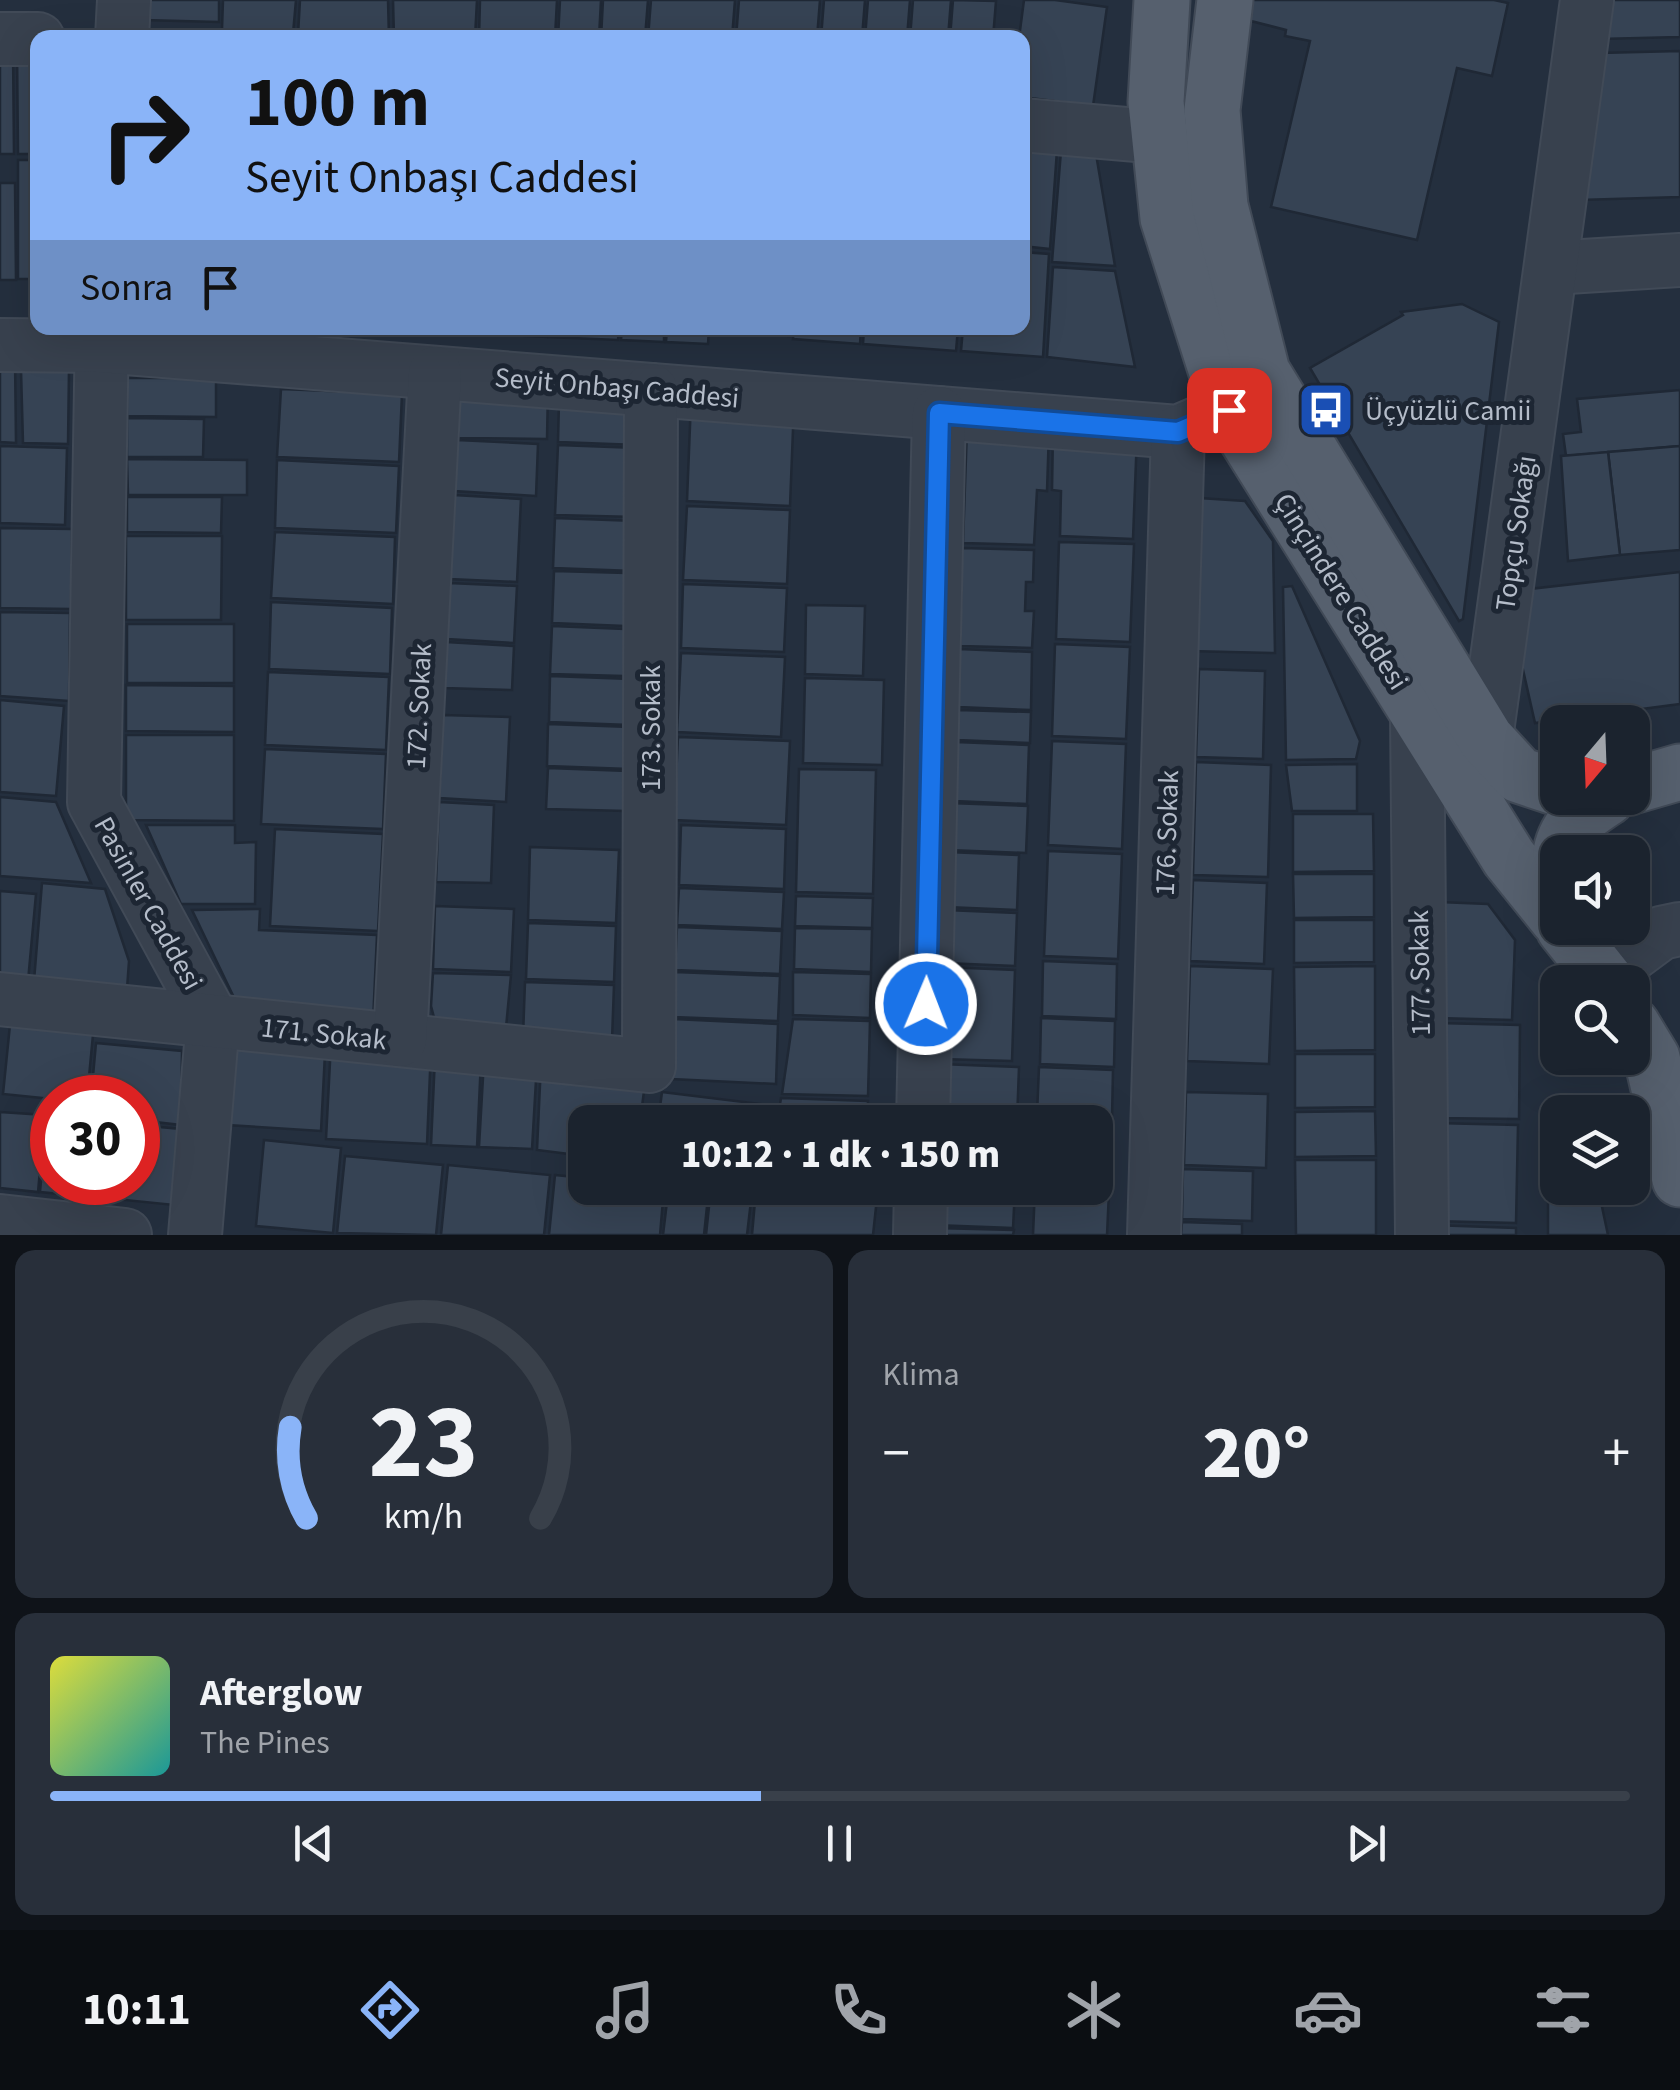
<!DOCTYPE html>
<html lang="tr">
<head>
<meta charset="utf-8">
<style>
  body { margin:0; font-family:"Source Sans 3",sans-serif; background:#282f3a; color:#f1f3f6; height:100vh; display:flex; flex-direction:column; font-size:38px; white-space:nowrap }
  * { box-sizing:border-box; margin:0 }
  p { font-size:32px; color:#a0a4aa }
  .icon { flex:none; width:55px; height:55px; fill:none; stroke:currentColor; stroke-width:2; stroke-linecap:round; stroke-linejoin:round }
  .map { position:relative; height:1235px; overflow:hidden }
  .panel { display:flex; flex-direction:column; gap:15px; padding:15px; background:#0f1319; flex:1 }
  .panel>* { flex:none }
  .hud { position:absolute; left:30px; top:30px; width:1000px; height:305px; border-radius:20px; box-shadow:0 10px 40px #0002,0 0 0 2px #39404a; background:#8ab4f8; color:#111; overflow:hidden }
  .needle { width:65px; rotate:199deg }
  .controls { position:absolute; left:1540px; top:705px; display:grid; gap:20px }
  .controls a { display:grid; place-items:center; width:110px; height:110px; border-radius:20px; background:#1b232e; box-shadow:0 10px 40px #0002,0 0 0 2px #39404a; font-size:50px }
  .speed { position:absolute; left:30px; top:1075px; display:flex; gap:20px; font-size:50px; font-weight:700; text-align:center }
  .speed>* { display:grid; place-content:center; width:130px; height:130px; border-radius:50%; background:#1b232e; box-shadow:0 10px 40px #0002,0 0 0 2px #39404a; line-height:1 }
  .speed .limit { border:15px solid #d22; background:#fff; color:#111 }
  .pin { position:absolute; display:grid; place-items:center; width:85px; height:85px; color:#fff; margin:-42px; border-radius:20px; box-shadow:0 5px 15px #0006 }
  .me { position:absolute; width:110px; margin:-55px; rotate:1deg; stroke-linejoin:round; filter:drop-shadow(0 0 8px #0008) }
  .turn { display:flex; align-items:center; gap:35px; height:210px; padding:0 50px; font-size:45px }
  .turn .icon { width:130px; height:130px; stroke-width:2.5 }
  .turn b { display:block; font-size:70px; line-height:85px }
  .then { display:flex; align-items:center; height:95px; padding:0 50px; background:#0003; gap:20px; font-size:38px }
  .big { font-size:75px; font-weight:800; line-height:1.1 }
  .panel .tile { flex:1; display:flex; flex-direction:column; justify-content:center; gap:15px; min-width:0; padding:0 35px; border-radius:20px; background:#282f3a }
  .panel .dial { align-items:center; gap:0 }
  .dial svg { height:260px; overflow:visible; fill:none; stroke:#39404a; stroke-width:7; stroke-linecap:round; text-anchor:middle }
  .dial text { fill:#f1f3f6; stroke:none }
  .song { display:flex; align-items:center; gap:30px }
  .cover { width:120px; height:120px; border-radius:15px; background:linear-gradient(135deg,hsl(60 70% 55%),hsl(180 70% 35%)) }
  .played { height:10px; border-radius:5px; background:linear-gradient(90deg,#8ab4f8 45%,#39404a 45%) }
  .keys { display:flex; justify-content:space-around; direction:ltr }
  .heat { display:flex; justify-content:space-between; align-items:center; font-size:55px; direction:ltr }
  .panel .tiles { flex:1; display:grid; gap:15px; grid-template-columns:1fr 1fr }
  .tile:last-child { grid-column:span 2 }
  .trip { position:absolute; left:568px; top:1105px; width:545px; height:100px; border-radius:20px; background:#1b232e; box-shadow:0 10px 40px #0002,0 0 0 2px #39404a; font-weight:800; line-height:100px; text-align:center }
  .menu { display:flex; height:160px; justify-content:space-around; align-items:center; background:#0b0e12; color:#a0a4aa }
  .menu .icon { width:70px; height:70px }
  .menu .current { color:#8ab4f8 }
  .menu b { font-size:45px; color:#f1f3f6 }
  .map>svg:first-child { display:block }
  .building { fill:#364354; stroke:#1f2835; stroke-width:2.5 }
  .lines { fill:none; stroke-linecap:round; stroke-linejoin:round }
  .minor-casing { stroke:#414a57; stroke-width:56 }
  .major-casing { stroke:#414a57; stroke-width:59 }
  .minor { stroke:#38414e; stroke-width:52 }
  .major { stroke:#56606e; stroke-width:55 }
  .route-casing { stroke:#114b97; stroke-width:25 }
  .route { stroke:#1a73e8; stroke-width:18 }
  .labels { text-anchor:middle; stroke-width:10; stroke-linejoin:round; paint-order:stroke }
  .street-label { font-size:28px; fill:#b4bcc9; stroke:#1d2633 }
  .poi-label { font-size:28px; fill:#b4bcc9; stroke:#1d2633; text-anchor:start }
</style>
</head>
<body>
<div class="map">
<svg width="1680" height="1235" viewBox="0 0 1680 1235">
  <rect width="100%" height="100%" fill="#242f3e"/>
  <!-- building -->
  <g class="building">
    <path d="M144,0H219V22L143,20Z"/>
    <path d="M223,0H296L293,34L222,29Z"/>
    <path d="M300,0H388L389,38L298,35Z"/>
    <path d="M393,0H477L475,38H394Z"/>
    <path d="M480,0H557L555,38H479Z"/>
    <path d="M560,0H601L599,38H558Z"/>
    <path d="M603,0H648L645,38H601Z"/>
    <path d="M651,0H735L732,38H648Z"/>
    <path d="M739,0H820L817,38H736Z"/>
    <path d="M824,0H865L862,38H821Z"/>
    <path d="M868,0H910L907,38H865Z"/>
    <path d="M913,0H951L948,38H910Z"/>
    <path d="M953,0L996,1L993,38H950Z"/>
    <path d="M1024,0H1055L1107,7L1093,106L1022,97V38H1019Z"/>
    <path d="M1252,0H1494L1508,3L1492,76L1457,68L1417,240L1271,207L1310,41L1285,36L1286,30L1247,20Z"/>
    <path d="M1606,0H1680V37L1599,39Z"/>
    <path d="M0,49H13L14,154H0Z"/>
    <path d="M17,49H38V154H18Z"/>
    <path d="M1680,51V197L1579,200L1599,53Z"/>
    <path d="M1022,148L1057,150L1050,249L1022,246Z"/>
    <path d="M1061,151L1096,154L1115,266L1052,262Z"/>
    <rect x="18" y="160" width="20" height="119"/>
    <path d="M0,183H15L16,280H0Z"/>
    <path d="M1022,252L1049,254L1043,357L961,351L963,328H1022Z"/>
    <path d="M1053,267L1115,271L1135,367L1047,357Z"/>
    <path d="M1462,304L1499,322L1463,619L1459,621L1310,368L1403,315L1401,312Z"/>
    <path d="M456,328H505V334L456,332Z"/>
    <path d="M507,328H547V337L507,335Z"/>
    <path d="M550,328H619L618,340L549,337Z"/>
    <path d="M622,328H664V342L621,340Z"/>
    <path d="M667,328H709L708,344L666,342Z"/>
    <path d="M751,328H790V336L750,334Z"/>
    <path d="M794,328H861L860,344L793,339Z"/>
    <path d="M864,328H958L956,351L863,344Z"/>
    <path d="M15,358L16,443L0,442V359Z"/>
    <path d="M69,369L68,444L23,443L21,370Z"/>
    <path d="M127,378H216V417L127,416Z"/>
    <path d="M460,385L548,389L547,439L458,438Z"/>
    <path d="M281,389L402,394L399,462L277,457Z"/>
    <path d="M1680,390V446L1566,456L1563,434L1581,432L1577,399Z"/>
    <path d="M691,401L794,404L790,506L687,501Z"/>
    <path d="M559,402L639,405L638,445L558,442Z"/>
    <path d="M127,418L204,419L203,457H127Z"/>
    <path d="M967,428L1049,431L1047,491L1037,490L1034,545L963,543Z"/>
    <path d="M1053,432L1137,435L1133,539L1060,536L1061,491L1052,490Z"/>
    <path d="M457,440L538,444L536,496L454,491Z"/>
    <path d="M558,445L638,448L636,517L555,515Z"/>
    <path d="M0,446L67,448L65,525L0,523Z"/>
    <path d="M1680,446V550L1620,555L1608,452Z"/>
    <path d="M1608,452L1620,555L1568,561L1561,456Z"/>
    <path d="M127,459L247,460V495H128Z"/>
    <path d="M277,460L399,466L396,533L275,528Z"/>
    <path d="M454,495L521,499L517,582L449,579Z"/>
    <path d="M127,497H222L221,533L127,532Z"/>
    <path d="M1199,498L1245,501L1273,541L1275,653L1189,651Z"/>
    <path d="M687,506L790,510L787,584L683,580Z"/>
    <path d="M555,518L636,521L634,571L553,568Z"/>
    <path d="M0,528L72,529L71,609L0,608Z"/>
    <path d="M275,532L395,537L393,604L271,598Z"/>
    <path d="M126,536H222L221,620H126Z"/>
    <path d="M1059,542L1134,544L1130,642L1056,639Z"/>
    <path d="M962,548L1034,550L1033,582H1026L1025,611H1034L1032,648L960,646Z"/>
    <path d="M554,571L627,573L625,626L552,623Z"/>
    <path d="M1680,572V704L1535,723L1521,661L1530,589Z"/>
    <path d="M449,583L517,586L514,643L447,639Z"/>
    <path d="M683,584L787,588L784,652L681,648Z"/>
    <path d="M1292,586L1360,741L1356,759L1286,760L1283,587Z"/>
    <path d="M271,602L392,608L390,674L269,669Z"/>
    <path d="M806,605L865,606L863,676L805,674Z"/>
    <path d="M0,612L70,613L69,701L0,696Z"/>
    <rect x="127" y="624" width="107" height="59"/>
    <path d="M552,626L625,629L624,676L550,674Z"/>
    <path d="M446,642L514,646L512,690L444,688Z"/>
    <path d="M1055,644L1130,647L1126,739L1052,736Z"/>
    <path d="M959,649L1032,652L1031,710L958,707Z"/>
    <path d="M681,653L785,657L781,737L677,732Z"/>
    <path d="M1199,669L1265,671L1263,759L1196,757Z"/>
    <path d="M268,672L389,677L386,750L265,745Z"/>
    <path d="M550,676L631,679L630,725L549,722Z"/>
    <path d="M805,678L884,680L882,765L803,763Z"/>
    <path d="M126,685L234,686V732L126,731Z"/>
    <path d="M0,700L64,706L56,796L0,792Z"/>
    <path d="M958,710L1031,712L1030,743L957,740Z"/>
    <path d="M443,715L510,717L506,802L439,798Z"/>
    <path d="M548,724L630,727L629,769L547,766Z"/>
    <path d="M126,735H234V821L126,820Z"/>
    <path d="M678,737L790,741L786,825L674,820Z"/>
    <path d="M1052,741L1126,744L1122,849L1048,845Z"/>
    <path d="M956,742L1029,745L1027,804L954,801Z"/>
    <path d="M265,749L386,754L383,829L261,824Z"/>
    <path d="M1196,762L1271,765L1268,877L1193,875Z"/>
    <path d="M1357,764V811H1292L1286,765Z"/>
    <path d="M548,768L628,771L627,811L546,809Z"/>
    <path d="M799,769L876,770L873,894L796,892Z"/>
    <path d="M0,797L56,802L91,883L0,876Z"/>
    <path d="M439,802L494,805L491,883L436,882Z"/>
    <path d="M949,803L1028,806L1026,853L948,850Z"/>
    <path d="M1293,814H1373L1374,871L1293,872Z"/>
    <path d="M146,825H235V843L256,842L255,904H181Z"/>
    <path d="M681,825L786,829L784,889L679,885Z"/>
    <path d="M275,829L383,834L378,931L270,926Z"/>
    <path d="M530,847L619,850L616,923L528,920Z"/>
    <path d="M1048,851L1122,854L1118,959L1044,956Z"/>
    <path d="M948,852L1019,855L1017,910L946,907Z"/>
    <path d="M1293,874H1374V917L1294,918Z"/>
    <path d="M1193,880L1267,883L1264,964L1190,961Z"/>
    <path d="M42,883L105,889L129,961L127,989L34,981Z"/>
    <path d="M679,888L784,892L782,929L677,925Z"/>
    <path d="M0,891L36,894L28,981L0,978Z"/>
    <path d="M796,896L873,898L872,928L795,926Z"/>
    <path d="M1439,902L1488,904L1515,940L1512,1020L1437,1018Z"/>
    <path d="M435,906L514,909L511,972L433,969Z"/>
    <path d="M260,909L259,930L377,935L373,1022L239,1008L192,910Z"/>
    <path d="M946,910L1017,913L1015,966L944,963Z"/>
    <path d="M1294,920H1374V962L1294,963Z"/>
    <path d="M528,923L616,926L614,982L526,979Z"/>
    <path d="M677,927L782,931L780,974L675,970Z"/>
    <path d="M795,928L872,929L871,972L794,969Z"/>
    <path d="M1043,961L1117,964L1116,1019L1042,1016Z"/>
    <path d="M1190,966L1273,969L1269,1064L1187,1061Z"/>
    <path d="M1375,966V1050L1295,1051L1294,967Z"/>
    <path d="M944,967L1015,970L1012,1061L940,1059Z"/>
    <path d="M675,972L780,976L778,1021L673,1017Z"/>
    <path d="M793,972L871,974L870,1018L793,1015Z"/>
    <path d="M433,973L511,975L505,1038L437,1029L431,1006Z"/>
    <path d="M525,982L614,985L612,1040L523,1037Z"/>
    <path d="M11,1015L94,1024L87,1098L52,1099L3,1094Z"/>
    <path d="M1041,1018L1115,1021L1114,1067L1040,1064Z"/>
    <path d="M673,1019L778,1024L776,1084L671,1079Z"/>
    <path d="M793,1019L870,1021L868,1096L782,1094Z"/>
    <path d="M1437,1023L1520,1025L1519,1119L1435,1118Z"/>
    <path d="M233,1029L326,1034L321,1131L227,1125Z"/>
    <path d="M96,1043L182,1051L181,1125L138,1120V1098H91Z"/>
    <path d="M331,1043L431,1049L427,1144L326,1139Z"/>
    <path d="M1295,1054H1375V1107L1295,1108Z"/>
    <path d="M435,1057L481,1060L477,1147L431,1145Z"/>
    <path d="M484,1060L537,1063L532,1149L479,1147Z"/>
    <path d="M541,1063L646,1076L640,1122H585V1156L537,1150Z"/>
    <path d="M940,1064L1019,1067L1017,1122H938Z"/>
    <path d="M1039,1067L1113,1070L1112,1118L1037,1115Z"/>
    <path d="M662,1092L777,1106L775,1122H658Z"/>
    <path d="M1186,1092L1268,1094L1266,1168L1184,1165Z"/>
    <path d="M781,1098L868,1101L867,1122H777Z"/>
    <path d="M1375,1111L1376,1156L1295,1157V1112Z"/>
    <path d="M0,1112L45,1115L38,1192L0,1188Z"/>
    <path d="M47,1116L52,1117V1182H83L82,1196L40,1192Z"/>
    <path d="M1037,1117L1111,1120L1110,1166H1095V1122H1037Z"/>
    <path d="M1435,1123L1518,1125L1516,1223L1432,1221Z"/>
    <path d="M138,1125L181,1129L174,1205L85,1196L86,1182H138Z"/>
    <path d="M264,1140L341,1148L333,1233L256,1226Z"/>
    <path d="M345,1156L443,1165L436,1235L337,1233Z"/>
    <path d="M1295,1160H1376V1235H1296Z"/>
    <path d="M1548,1162H1558V1188H1598L1608,1235H1548Z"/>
    <path d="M448,1165L550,1175L544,1235H441Z"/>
    <path d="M1183,1169L1253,1171L1252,1221L1182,1219Z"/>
    <path d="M1095,1170H1110L1107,1235H1033L1035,1188H1095Z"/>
    <path d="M555,1175L585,1178V1188H664L660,1235H549Z"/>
    <path d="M936,1188H1015L1013,1228L934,1225Z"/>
    <path d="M784,1190L877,1198L873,1235H752L755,1201L783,1204Z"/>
    <path d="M668,1193L708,1197L704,1235H663Z"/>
    <path d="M710,1197L751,1201L747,1235H706Z"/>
    <path d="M1182,1222L1242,1224V1235H1181Z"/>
    <path d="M1432,1225L1516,1228V1235H1432Z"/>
    <path d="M935,1228L1014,1230L1013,1235H934Z"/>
  </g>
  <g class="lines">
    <!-- minor casing -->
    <g class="minor-casing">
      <g id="minor">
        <path d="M122,38L124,0"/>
        <path d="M0,39H38"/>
        <path d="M1022,125L1160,137"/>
        <path d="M1551,268L1680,260"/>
        <path d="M102,328L94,802L213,1021L195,1235"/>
        <path d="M0,345L101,346L1178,432L1229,410"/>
        <path d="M1417,712L1422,1235"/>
        <path d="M1486,739L1587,0"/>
        <path d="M1603,976L1661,933L1680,929"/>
        <path d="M0,999L649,1066L651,390"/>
        <path d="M400,1040L435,373"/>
        <path d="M923,1122L939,413"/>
        <path d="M0,1221L125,1235"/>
        <path d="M920,1235L921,1188"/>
        <path d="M1154,1235L1178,432"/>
      </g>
    </g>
    <!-- major casing -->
    <g class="major-casing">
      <g id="major">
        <path d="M1162,0L1156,102L1168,218L1229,410L1509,858L1558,919"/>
        <path d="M1225,0L1212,110L1220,206L1262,372L1486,739L1519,775L1558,788"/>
        <path d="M1632,786L1680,772"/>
        <path d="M1561,852C1567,824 1584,813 1607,798"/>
        <path d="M1564,928L1607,982"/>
        <path d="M1632,1025L1652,1058L1680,1179"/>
      </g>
    </g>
    <!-- minor -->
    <use href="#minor" class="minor"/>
    <!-- major -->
    <use href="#major" class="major"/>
  </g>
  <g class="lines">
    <!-- route casing -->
    <g class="route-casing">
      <path id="route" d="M926,1004L939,413L1178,432L1229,410"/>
    </g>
    <!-- route -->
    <use href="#route" class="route"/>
  </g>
  <!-- icons -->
  <defs>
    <g id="bus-square" transform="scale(2.875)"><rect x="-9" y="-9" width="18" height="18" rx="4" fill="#1a4fb4" stroke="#1d2633"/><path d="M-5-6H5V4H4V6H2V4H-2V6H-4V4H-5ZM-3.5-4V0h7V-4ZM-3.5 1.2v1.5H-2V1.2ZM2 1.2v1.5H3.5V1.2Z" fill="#fff"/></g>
  </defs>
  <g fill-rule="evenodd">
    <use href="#bus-square" x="1326" y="410"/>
  </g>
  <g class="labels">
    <!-- street labels -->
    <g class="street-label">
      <text transform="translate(617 387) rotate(5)" y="10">Seyit Onbaşı Caddesi</text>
      <text transform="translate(1515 533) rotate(-82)" y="10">Topçu Sokağı</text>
      <text transform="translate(1342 591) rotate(58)" y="10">Çinçindere Caddesi</text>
      <text transform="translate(418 706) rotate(-87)" y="10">172. Sokak</text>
      <text transform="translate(650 728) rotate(-90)" y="10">173. Sokak</text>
      <text transform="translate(1166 833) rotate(-88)" y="10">176. Sokak</text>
      <text transform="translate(149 903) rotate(61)" y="10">Pasinler Caddesi</text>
      <text transform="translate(1419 973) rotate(-91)" y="10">177. Sokak</text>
      <text transform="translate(324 1033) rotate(6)" y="10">171. Sokak</text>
    </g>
    <!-- poi labels -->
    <g class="poi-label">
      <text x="1365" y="420">Üçyüzlü Camii</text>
    </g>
  </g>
</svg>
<div class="controls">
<a><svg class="needle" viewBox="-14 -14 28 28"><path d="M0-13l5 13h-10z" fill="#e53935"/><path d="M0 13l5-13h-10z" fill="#a0a4aa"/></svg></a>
<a><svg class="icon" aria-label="sound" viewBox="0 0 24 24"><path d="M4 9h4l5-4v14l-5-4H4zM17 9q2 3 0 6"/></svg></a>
<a><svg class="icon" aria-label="search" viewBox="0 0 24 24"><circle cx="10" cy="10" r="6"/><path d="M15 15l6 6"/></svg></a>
<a><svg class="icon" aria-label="layers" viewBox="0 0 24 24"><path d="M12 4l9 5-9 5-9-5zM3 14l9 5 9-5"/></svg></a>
</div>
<div class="speed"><div class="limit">30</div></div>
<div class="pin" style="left:1229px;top:410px;background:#d93025"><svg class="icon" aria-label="arrive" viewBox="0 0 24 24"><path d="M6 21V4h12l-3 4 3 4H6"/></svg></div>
<svg class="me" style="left:926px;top:1004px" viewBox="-20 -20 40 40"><circle r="17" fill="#1a73e8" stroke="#fff" stroke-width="3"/><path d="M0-11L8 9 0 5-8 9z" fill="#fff"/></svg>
<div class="trip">10:12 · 1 dk · 150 m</div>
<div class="hud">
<div class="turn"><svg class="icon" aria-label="right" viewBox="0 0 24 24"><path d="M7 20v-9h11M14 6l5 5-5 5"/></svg><div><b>100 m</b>Seyit Onbaşı Caddesi</div></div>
<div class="then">Sonra<svg class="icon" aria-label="arrive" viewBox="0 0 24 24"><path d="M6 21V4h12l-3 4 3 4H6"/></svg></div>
</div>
</div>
<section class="panel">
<div class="tiles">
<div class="tile dial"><svg viewBox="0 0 100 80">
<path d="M14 69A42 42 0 1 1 86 69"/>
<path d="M14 69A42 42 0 0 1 9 41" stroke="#8ab4f8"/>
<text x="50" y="56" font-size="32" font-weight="700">23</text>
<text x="50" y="72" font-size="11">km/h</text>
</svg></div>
<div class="tile"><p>Klima</p>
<div class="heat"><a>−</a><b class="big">20°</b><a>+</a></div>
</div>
<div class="tile">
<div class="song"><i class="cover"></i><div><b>Afterglow</b><p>The Pines</p></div></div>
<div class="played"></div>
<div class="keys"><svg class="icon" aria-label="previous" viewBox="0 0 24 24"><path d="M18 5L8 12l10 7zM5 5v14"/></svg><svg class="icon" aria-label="pause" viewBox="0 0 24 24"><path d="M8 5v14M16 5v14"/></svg><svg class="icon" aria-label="next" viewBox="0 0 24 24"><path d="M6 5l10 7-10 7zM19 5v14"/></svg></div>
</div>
</div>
</section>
<nav class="menu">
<b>10:11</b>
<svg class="icon current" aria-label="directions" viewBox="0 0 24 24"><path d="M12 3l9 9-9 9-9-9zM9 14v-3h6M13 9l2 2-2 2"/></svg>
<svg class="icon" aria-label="music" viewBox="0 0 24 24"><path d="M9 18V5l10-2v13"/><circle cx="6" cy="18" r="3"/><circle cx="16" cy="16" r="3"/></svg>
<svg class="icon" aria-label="phone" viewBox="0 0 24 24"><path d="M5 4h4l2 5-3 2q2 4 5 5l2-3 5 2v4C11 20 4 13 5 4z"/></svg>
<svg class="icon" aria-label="climate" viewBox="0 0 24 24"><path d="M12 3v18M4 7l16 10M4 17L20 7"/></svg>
<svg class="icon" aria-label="car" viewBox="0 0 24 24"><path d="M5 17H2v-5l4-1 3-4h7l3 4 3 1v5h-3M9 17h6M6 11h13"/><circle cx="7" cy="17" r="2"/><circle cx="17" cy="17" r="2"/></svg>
<svg class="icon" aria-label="filters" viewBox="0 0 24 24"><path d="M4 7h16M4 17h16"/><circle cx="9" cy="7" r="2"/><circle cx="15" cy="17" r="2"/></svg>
</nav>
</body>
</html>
